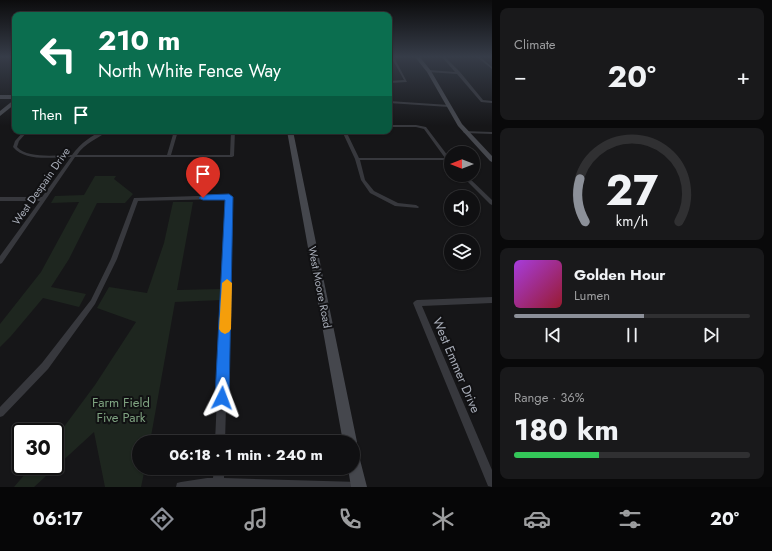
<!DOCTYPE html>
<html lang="en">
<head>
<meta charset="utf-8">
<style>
  body { margin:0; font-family:Jost,sans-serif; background:#19191b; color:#f1f3f6; height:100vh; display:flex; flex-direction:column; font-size:15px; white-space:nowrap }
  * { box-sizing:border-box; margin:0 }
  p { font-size:13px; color:#9c9d9f }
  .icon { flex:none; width:22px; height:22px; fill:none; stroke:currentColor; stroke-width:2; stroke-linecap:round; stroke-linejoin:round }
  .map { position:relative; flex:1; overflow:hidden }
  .sheet { display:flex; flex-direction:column; gap:8px; padding:8px; background:#09090a; width:280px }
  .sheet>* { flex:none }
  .banner { position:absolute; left:12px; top:12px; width:380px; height:122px; border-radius:8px; box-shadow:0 1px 3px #0004,0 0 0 1px #303032; background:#0b6e4f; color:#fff; overflow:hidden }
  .needle { width:26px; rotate:270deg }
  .buttons { position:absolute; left:444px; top:146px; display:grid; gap:8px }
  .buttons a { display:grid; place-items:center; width:36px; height:36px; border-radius:50%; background:#101012; box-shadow:0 1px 3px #0004,0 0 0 1px #303032; font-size:20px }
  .speed { position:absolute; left:12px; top:423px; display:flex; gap:8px; font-size:20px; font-weight:700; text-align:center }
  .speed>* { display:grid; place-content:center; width:52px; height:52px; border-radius:50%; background:#101012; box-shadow:0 1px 3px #0004,0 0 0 1px #303032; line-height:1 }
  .speed .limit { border:2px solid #111; border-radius:6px; background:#fff; color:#111 }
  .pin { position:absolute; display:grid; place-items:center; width:34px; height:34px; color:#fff; margin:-41px -17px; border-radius:50% 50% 50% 0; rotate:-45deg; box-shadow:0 0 4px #0007 }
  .pin .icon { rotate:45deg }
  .me { position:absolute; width:44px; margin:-22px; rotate:3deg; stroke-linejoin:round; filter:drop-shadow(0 0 3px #0008) }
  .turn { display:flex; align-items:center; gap:14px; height:84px; padding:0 20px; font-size:18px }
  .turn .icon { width:52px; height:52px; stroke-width:2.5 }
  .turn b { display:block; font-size:28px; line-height:34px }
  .then { display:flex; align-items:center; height:38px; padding:0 20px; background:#0003; gap:8px; font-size:15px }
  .big { font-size:30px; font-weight:700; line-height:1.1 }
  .sheet .widget { flex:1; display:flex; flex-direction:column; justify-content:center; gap:6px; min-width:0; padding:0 14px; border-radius:8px; background:#19191b }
  .sheet .dial { align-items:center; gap:0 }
  .dial svg { height:104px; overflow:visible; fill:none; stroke:#303032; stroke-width:7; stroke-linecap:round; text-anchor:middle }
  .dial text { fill:#f1f3f6; stroke:none }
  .song { display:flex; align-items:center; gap:12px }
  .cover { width:48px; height:48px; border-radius:6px; background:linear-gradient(135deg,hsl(280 70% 55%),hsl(350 70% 35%)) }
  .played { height:4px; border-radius:2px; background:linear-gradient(90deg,#8c9099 55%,#303032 55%) }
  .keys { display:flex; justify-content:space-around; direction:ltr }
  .heat { display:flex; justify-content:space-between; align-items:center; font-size:22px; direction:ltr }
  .charge { height:6px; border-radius:3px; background:linear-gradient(90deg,#34c759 36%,#303032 0) }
  .trip { position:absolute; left:132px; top:435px; width:228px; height:40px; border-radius:20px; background:#101012; box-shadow:0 1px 3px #0004,0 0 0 1px #303032; font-weight:700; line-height:40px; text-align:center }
  .tab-bar { display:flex; height:64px; justify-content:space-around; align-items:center; background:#060607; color:#9c9d9f }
  .tab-bar .icon { width:28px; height:28px }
  .tab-bar .on { color:#8c9099 }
  .tab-bar b { font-size:18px; color:#f1f3f6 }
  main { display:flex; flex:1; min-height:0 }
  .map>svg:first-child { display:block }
  .green { fill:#1e261f }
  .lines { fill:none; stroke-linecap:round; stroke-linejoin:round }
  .street { fill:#37383d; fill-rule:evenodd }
  .secondary { fill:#45474d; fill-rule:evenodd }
  .route { fill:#1a73e8; stroke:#114b97 }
  .slow { fill:#f59e0b }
  .labels { text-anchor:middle; stroke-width:4; stroke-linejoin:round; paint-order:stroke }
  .street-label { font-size:11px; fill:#a8adb8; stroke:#111113 }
  .near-street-label { font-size:13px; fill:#a8adb8; stroke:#111113 }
  .near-park-label { font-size:13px; fill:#7fa381; stroke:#111113 }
</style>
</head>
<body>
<main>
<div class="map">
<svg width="492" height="487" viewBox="0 0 492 487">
  <rect width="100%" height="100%" fill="#161618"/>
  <!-- green -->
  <g class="green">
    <path d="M95,176H116L114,179L133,194L125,203H97L69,259L51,287L86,294L79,307L43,298L11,336L0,347V324L41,272L79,202L51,203L55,196L84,195Z"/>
    <path d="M173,202H193L177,290L222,289V300L175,302L150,442H139V468H145L141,487H105L94,432L34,487H14L32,466H55V439L95,385L136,322L97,308L109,287L147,293L164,243Z"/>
  </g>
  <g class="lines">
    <!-- street -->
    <g class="street">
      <path d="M391,57H394L407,82L389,83V81L404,80Z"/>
      <path d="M442,57H445L460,72L483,100L492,101V103L481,102L457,74L428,72L429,70L455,72Z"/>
      <path d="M477,57H480L492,67V69Z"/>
      <path d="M389,101L449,105L451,106L449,107L389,103Z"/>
      <path d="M389,125H416L426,127L451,160V161H449L447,160H360L365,180L374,191L398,203L416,205L419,207L418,208L395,206L370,193L361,180L355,159L342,131H346L359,158H445L424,129L416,127H389Z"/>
      <path d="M24,131H28L19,141L17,147C28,159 57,155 72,155C80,144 95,131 108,131C97,139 85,143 77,155H167L174,131H178L171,155H230L231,131H235L234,156L232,157H75L2,263L0,264V256L40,201H0V197H42L71,157C53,157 25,162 13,147L15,141Z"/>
      <path d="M464,131L492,132V134L465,133L463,132Z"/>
      <path d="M461,175H466L492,200V205L490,204Z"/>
      <path d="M229,195L232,197L225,442H215L226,199L138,201L117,259L95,304L48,369L3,416L0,417V407L42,363L91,300L111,259L134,198Z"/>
      <path d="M492,297V303L422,306L492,470V487L488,486L413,303L415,301L417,300Z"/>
      <path d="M214,468H224V478L359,482L363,483L364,487H176L177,483L181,482L207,478H213Z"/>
    </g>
    <!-- secondary -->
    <g class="secondary">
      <path d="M415,57H420L431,71L462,124L492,156V162L490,161L458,126L427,72Z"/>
      <rect x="0" y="95" width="15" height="4"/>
      <path d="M15,99V104L0,116V111Z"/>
      <path d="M287,131H293L357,442L355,447L353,448V442H343Z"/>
      <path d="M353,450L358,452L367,487H351L348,468H353Z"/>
    </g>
  </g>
  <!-- sky -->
  <linearGradient id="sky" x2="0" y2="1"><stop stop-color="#0c0c0d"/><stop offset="0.45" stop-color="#363c48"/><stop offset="1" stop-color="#363c48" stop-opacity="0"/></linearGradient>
  <rect width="492" height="126" fill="url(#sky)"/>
  <!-- route -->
  <path class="route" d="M229,194L233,197L229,398L227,402L222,404L217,402L215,398L225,200H203L199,198L203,195Z"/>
  <!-- slow -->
  <path class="slow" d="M227,279L232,283L231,329L229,332L225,334L221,332L219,329L222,283Z"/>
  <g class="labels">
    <!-- street labels -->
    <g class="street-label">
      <text transform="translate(41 186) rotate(-55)" y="4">West Despain Drive</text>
      <text transform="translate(320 287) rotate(79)" y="4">West Moore Road</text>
    </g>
    <!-- near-street labels -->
    <g class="near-street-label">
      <text transform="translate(457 365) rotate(67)" y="5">West Emmer Drive</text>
    </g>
    <!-- near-park labels -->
    <g class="near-park-label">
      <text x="121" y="407">Farm Field<tspan x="121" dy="15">Five Park</tspan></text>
    </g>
  </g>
</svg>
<div class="buttons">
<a><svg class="needle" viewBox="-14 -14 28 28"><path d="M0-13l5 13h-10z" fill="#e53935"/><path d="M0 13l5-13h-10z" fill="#9c9d9f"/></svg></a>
<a><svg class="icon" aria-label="sound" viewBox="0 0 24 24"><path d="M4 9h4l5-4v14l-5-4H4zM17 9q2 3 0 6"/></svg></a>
<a><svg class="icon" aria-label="layers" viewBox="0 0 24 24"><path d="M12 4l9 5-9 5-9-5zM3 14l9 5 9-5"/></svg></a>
</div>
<div class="speed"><div class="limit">30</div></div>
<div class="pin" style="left:203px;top:198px;background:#d93025"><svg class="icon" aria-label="arrive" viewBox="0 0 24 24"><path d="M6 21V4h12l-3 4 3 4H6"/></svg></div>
<svg class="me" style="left:222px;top:398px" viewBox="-20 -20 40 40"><path d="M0-17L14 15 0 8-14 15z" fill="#1a73e8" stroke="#fff" stroke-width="4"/></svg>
<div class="trip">06:18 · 1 min · 240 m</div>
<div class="banner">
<div class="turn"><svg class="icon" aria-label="left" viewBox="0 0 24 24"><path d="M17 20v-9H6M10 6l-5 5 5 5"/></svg><div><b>210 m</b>North White Fence Way</div></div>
<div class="then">Then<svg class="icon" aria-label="arrive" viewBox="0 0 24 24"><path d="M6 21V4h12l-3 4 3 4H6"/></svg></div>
</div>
</div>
<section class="sheet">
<div class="widget"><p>Climate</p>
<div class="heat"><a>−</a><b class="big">20°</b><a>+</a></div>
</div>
<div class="widget dial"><svg viewBox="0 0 100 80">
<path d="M14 69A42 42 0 1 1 86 69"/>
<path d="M14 69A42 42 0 0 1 10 36" stroke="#8c9099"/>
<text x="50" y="56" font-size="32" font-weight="700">27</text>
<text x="50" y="72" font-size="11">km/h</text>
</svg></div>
<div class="widget">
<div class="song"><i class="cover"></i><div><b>Golden Hour</b><p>Lumen</p></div></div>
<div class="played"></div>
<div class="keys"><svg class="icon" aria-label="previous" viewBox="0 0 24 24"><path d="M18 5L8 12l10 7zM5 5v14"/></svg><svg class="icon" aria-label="pause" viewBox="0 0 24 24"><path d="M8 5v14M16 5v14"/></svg><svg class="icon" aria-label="next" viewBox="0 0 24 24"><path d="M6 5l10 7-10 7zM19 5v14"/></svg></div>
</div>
<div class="widget"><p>Range · 36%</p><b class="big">180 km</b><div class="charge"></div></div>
</section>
</main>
<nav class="tab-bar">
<b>06:17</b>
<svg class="icon on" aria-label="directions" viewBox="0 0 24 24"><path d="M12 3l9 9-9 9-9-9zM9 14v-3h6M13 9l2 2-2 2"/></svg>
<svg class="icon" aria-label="music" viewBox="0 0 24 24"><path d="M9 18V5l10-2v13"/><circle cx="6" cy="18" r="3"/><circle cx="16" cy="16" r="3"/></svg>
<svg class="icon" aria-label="phone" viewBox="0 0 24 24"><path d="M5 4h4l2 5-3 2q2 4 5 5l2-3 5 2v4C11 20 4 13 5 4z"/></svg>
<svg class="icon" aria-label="climate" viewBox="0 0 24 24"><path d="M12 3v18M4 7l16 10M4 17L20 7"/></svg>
<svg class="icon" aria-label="car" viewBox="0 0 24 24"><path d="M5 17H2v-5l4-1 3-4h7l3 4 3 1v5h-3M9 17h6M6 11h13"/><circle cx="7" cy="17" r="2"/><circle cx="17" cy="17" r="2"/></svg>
<svg class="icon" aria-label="filters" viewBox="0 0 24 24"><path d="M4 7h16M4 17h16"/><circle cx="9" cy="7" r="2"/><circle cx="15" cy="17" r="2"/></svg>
<b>20°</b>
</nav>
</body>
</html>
